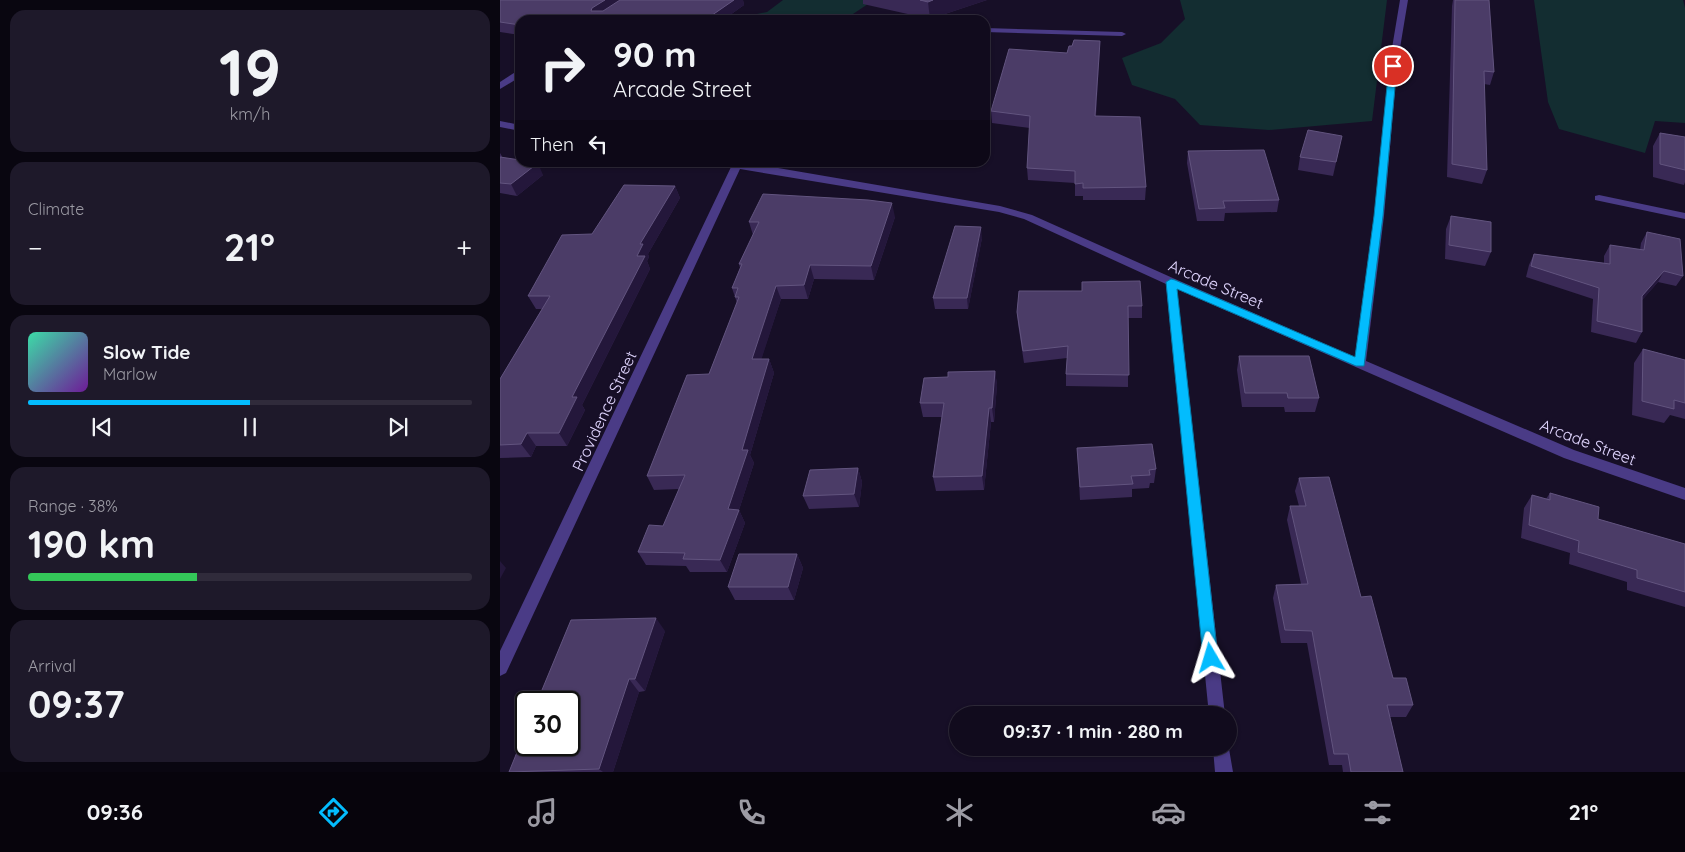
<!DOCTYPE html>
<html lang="en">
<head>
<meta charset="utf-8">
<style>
  body { margin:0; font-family:Quicksand,sans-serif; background:#1e192a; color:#f1f3f6; height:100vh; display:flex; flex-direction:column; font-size:19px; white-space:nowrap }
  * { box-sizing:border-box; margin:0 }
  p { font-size:16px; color:#9c9ba4 }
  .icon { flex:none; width:28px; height:28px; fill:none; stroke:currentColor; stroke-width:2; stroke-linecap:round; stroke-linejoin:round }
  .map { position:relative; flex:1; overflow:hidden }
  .panel { display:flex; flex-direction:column; gap:10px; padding:10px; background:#090610; width:500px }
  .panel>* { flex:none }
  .hud { position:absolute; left:15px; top:15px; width:475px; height:152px; border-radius:15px; box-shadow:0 1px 4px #0004,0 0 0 1px #302b3b; background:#110b1d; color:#f1f3f6; overflow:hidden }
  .speed { position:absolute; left:15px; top:691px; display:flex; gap:10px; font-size:25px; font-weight:700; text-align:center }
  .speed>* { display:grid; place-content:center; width:65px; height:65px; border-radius:50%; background:#110b1d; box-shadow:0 1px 4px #0004,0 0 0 1px #302b3b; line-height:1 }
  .speed .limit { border:2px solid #111; border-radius:8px; background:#fff; color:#111 }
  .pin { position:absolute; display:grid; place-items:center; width:42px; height:42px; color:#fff; margin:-21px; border:2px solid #fff; border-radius:50%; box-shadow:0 1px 5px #0007 }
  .me { position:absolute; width:55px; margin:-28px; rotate:353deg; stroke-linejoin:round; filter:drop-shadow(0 0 4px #0008) }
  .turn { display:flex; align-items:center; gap:18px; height:105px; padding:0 15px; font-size:22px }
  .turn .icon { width:65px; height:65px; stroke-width:2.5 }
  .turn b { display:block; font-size:35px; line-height:42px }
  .then { display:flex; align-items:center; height:48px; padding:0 15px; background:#0003; gap:10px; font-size:19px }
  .big { font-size:38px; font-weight:700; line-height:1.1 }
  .panel .tile { flex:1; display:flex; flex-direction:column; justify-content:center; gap:8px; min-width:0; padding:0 18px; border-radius:15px; background:#1e192a }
  .panel .dial { align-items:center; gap:0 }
  .dial b { font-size:65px; line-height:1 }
  .song { display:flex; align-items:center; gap:15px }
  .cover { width:60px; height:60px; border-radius:8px; background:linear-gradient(135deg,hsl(160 70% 55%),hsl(280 70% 35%)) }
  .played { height:5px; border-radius:2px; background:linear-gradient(90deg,#03bcfe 50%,#302b3b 50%) }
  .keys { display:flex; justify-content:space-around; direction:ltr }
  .heat { display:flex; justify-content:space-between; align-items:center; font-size:28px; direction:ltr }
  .charge { height:8px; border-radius:4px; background:linear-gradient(90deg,#34c759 38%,#302b3b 0) }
  .trip { position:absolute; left:449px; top:706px; width:288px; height:50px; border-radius:25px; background:#110b1d; box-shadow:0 1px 4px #0004,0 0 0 1px #302b3b; font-weight:700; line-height:50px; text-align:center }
  .menu { display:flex; height:80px; justify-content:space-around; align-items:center; background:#07040c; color:#9c9ba4 }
  .menu .icon { width:35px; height:35px }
  .menu .on { color:#03bcfe }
  .menu b { font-size:22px; color:#f1f3f6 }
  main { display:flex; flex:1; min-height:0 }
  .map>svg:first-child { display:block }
  .green { fill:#132d31 }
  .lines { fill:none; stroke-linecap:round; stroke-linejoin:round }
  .minor { fill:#4a3b86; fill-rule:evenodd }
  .tertiary { fill:#4a3b86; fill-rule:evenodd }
  .wall { fill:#392955 }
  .shaded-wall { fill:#24173b }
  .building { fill:#4b3c67; stroke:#62547f }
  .route { fill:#03bcfe; stroke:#027aa5 }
  .labels { text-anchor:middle; stroke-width:4; stroke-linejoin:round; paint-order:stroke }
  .street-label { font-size:16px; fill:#e1d6ff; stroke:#170f27 }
</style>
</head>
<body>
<main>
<section class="panel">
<div class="tile dial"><b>19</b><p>km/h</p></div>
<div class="tile"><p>Climate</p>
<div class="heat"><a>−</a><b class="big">21°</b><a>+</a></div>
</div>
<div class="tile">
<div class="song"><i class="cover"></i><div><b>Slow Tide</b><p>Marlow</p></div></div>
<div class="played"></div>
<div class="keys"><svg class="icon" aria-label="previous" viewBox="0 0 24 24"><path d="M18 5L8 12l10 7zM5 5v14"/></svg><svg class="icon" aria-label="pause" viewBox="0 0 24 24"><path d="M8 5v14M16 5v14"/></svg><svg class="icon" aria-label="next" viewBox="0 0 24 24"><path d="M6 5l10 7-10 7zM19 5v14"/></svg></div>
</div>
<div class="tile"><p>Range · 38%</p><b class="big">190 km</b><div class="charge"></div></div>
<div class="tile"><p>Arrival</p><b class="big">09:37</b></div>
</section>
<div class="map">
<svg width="1185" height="772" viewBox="0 0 1185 772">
  <rect width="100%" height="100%" fill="#170f27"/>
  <!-- green -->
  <g class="green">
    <path d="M283,0H374L344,20H228L267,12Z"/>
    <path d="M680,0H887L872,121L769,130L700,125L675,99L632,85L622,58L661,43L685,19Z"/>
    <path d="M1034,0H1183L1185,8V123L1155,121L1145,153L1059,129L1048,102Z"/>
  </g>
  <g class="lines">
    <!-- minor -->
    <g class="minor">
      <path d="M900,0H908L897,66L884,216L866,361L1074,450L1185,488V500L1064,458L677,289L725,715H709L666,284L524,219L499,212L240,169L6,673L0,676V651L231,167L213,162H243L500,206L532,215L675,279L855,357L874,216L889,66Z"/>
      <path d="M485,28L622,32L626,34L622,36L485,32Z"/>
      <path d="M0,121L20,125V131L0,127Z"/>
      <path d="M1099,195L1185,213V219L1095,200V196Z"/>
      <path d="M728,743L733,772H715L713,748H728Z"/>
    </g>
    <!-- tertiary -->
    <path class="tertiary" d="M17,71H20V77L0,89V82Z"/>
  </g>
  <!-- wall -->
  <g class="wall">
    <path d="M0,0H243L244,5L223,20H20V35L0,32Z"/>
    <path d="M363,0H487L430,19L363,4Z"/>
    <path d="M953,0H989L994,72L990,85L984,84L987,170L982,184L947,177L952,6Z"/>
    <path d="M600,41L596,116L646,187L645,200H583V196H575V183L528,180L527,168L530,128L492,123L491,111L567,53L572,46Z"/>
    <path d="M1160,133L1185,137V182L1184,185L1153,177V146Z"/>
    <path d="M842,136L833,176L798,170L800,157Z"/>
    <path d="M688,151L779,200L777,212L725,213L724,221H697L687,163Z"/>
    <path d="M0,153L3,158L43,175L17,196L0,193Z"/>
    <path d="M414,162H449L445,167Z"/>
    <path d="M175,186L180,198L148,254L149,257L147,261L150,269L82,405L85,410L67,446H36L31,457L0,458V379L42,309H36L28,296L92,234Z"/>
    <path d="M951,216L991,252L985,266L945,259L946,229Z"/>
    <path d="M395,217L374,280L314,279L308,299H281L261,359H269L274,373L250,455L254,463L239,510L245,523L227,572H190L186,566L146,565L138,552L163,526L179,489L154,490L147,476L209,374L237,303L232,288L240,268L239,264L253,235L249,222Z"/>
    <path d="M1147,232L1183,276L1176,286L1158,282L1142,300V332L1136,343L1091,332L1093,299L1026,277L1029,265L1034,254L1104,263V256L1110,245L1140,250L1141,243Z"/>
    <path d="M482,238L468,309H435L433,298Z"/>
    <path d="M519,291L642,306V318H628V387L566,386V374L567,358L524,363L518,324L517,312Z"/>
    <path d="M1143,349L1185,360V419L1170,415L1164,423L1132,415L1134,363Z"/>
    <path d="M739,356L819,398L815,412H785L784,407H742L737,370Z"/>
    <path d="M495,371L497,385L494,422H491L484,490L436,491L433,477L442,417H423L420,403L448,377Z"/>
    <path d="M577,448L656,469L654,483H650L649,488L632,489V497L580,500Z"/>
    <path d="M358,468L362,482L359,507L309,509L303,496Z"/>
    <path d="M799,478L861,597L893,678L913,705L906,717H890L903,772H843L842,765H829L807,643H781L773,598L776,585L801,584L787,520L790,506H799L795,491Z"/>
    <path d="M1050,493L1098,519L1185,544V607L1127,590V582L1069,564L1070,553L1021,538L1024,508L1032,495L1046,499Z"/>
    <path d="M297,554L303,568L294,600H235L228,587Z"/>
    <path d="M165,631L145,691L139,692L113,772H9Z"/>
  </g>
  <!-- shaded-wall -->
  <g class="shaded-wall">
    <path d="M105,0H124L96,18L91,11L92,8Z"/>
    <path d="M234,0H243L244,5L223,20H205Z"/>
    <path d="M433,0H487L430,19L428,2Z"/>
    <path d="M600,41V52L595,128V116Z"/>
    <path d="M444,162H449L445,167Z"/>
    <path d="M38,163L43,175L17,196L11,184Z"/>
    <path d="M175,186L180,198L148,254L149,257L147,261L150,269L82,405L85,410L67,446L59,433L72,397L137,256L140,244Z"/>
    <path d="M392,203L395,217L374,280L371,266Z"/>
    <path d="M481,227L482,238L468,309L467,298Z"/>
    <path d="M310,265L314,279L308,299L304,285Z"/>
    <path d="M1164,271L1158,282L1136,307L1142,296Z"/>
    <path d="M276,286L281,299L257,373L252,359Z"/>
    <path d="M269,359L274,373L250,455L254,463L239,510L245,523L227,572L220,560L228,509L242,450Z"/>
    <path d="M495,371L497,385L494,422L492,408Z"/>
    <path d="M489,408L491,422L484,490L482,476Z"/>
    <path d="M27,433L36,446L31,457L21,444Z"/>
    <path d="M358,468L362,482L359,507L354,494Z"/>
    <path d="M297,554L303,568L294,600L288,587Z"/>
    <path d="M0,561L6,568L0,579Z"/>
    <path d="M156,618L165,631L145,691L135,679Z"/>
    <path d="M129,679L139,692L113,772H103L99,769Z"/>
  </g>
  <!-- building -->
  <g class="building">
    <path d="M0,0H105L92,8L91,11H103L120,0H234L205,20H20V25L0,22Z"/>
    <path d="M420,0H433L428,2Z"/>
    <path d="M955,0H989L994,72L984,71L987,170L952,164Z"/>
    <path d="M574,40L600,41L595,116L640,117L646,187L583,188V183L575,184V171L527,168L530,116L491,111L509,49L567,53L569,46H572Z"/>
    <path d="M808,130L842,136L836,162L800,157Z"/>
    <path d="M1160,133L1185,137V170L1160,164Z"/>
    <path d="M764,150L779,200L723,201L725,208L699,209L688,151Z"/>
    <path d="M0,157L20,160V162L38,163L11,184L0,183Z"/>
    <path d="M124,185L175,186L140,244H143L137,256H145L72,397H77L59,433H27L21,444L0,445V379L50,296H28L62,235L92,234Z"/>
    <path d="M263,194L368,200L392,203L371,266L310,265L304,285L276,286L252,359H269L242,450H248L228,509L239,510L220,560L183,559L185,553L138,552L149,525L163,526L185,475L147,476L187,375L209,374L239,297H235L238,288H232L242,264H239L259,222H249Z"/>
    <path d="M951,216L991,222V252L949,245Z"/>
    <path d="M455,226L481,227L467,298H433Z"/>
    <path d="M1147,232L1180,239L1183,276L1164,271L1142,296V332L1097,321L1099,288L1031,266L1034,254L1110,264V245L1144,250Z"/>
    <path d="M640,281L642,306H628L629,375L566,374L568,346L523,351L517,312L519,291H582V282Z"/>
    <path d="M1143,349L1185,360V403L1174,400V409L1142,401Z"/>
    <path d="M739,356H809L819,398H788L787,393H745Z"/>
    <path d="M495,371L492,408H489L482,476L433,477L444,403H420L424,378L448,377V372Z"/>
    <path d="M652,444L656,469L649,470L650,475L631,476L633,484L580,487L577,448Z"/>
    <path d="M358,468L354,494L303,496L310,470Z"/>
    <path d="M829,477L861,597L871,596L893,678H906L913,705H887L903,772H851L848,754H834L812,631L785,630L776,585L808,584L790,506H806L799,478Z"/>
    <path d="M1050,493L1099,507L1098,519L1185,544V592L1137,578V570L1078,552L1079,541L1029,525L1032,495L1050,500Z"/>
    <path d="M239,554H297L288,587H228Z"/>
    <path d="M156,618L135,679H129L99,769L9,772L26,730V745H69V702H37L71,620Z"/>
  </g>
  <!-- route -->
  <path class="route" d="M893,64L897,66L883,216L864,366H856L677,289L718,658L716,663L711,665L706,663L703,658L666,282L671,279L675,280L855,357L874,216L889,66Z"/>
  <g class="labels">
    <!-- street labels -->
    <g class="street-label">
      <text transform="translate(716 284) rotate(23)" y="6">Arcade Street</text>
      <text transform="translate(104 411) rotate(-65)" y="6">Providence Street</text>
      <text transform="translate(1088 442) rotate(21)" y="6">Arcade Street</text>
    </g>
  </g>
</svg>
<div class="speed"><div class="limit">30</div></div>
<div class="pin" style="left:893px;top:66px;background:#d93025"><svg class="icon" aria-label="arrive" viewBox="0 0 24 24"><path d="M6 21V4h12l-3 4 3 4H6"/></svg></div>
<svg class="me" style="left:711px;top:658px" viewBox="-20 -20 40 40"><path d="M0-17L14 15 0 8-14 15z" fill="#03bcfe" stroke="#fff" stroke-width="4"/></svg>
<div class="trip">09:37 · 1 min · 280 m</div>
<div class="hud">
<div class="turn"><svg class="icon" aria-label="right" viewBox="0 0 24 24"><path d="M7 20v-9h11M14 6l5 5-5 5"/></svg><div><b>90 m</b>Arcade Street</div></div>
<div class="then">Then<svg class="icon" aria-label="left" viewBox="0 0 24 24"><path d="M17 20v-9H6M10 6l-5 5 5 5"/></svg></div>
</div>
</div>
</main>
<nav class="menu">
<b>09:36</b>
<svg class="icon on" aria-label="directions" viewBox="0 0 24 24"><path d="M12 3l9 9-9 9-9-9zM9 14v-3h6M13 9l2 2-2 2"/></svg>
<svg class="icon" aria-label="music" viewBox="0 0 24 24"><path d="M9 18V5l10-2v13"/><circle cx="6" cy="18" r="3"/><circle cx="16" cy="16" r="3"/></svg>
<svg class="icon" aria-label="phone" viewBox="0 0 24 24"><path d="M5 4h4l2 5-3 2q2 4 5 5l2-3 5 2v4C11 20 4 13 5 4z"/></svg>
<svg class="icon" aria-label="climate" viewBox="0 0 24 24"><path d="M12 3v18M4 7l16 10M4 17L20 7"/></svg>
<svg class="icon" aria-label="car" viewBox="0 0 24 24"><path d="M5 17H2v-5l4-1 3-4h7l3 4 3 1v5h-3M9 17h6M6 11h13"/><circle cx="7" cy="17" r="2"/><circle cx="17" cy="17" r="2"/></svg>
<svg class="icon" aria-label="filters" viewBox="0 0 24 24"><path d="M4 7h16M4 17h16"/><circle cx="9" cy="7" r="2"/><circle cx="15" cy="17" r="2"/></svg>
<b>21°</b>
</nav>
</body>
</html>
